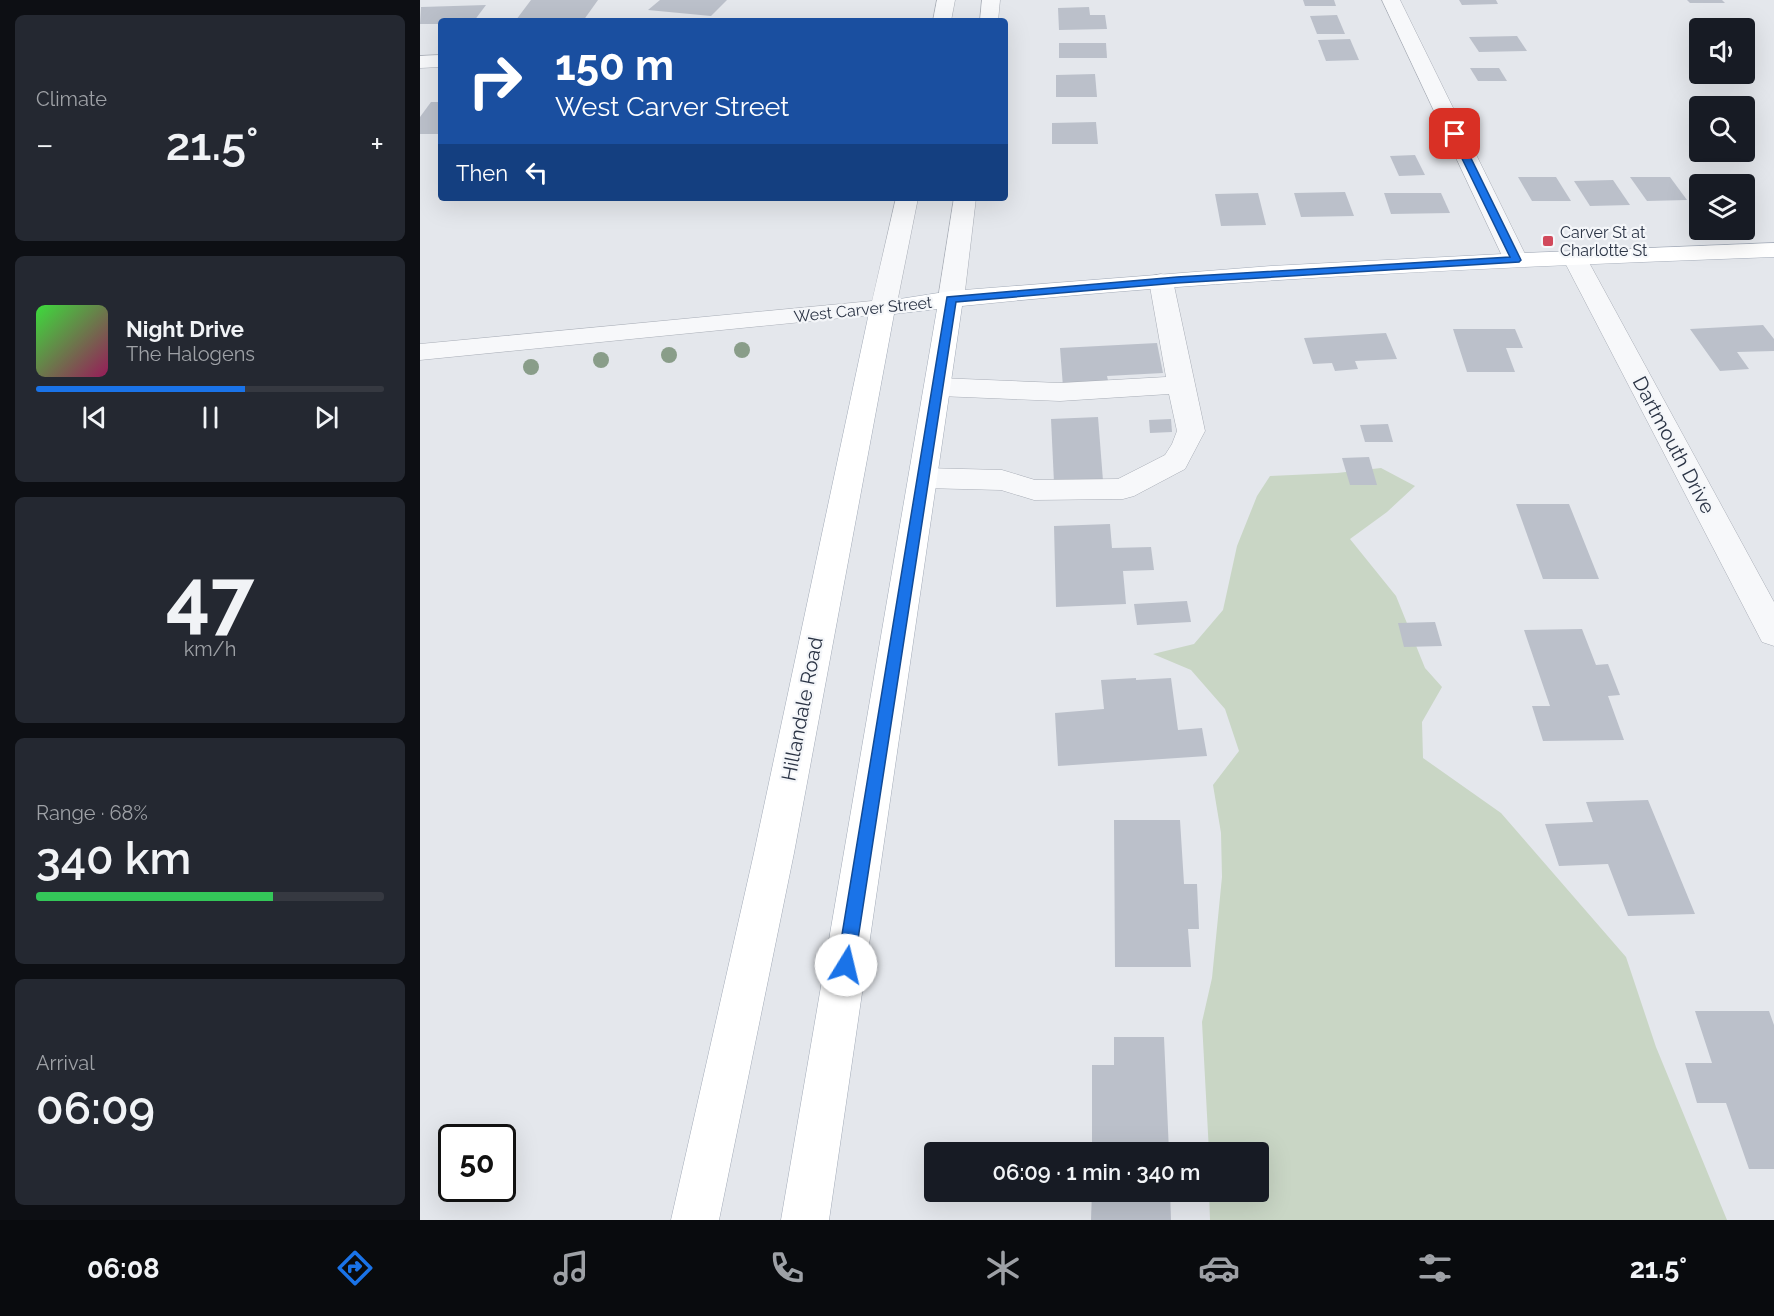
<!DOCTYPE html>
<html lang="en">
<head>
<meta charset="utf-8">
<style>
  body { margin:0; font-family:Raleway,sans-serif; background:#242831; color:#f1f3f6; height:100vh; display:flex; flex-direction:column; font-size:22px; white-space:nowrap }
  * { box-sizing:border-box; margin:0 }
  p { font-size:20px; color:#9ea1a6 }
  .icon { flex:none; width:33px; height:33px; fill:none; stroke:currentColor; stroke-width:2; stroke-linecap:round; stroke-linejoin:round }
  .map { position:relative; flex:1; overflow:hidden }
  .drawer { display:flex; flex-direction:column; gap:15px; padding:15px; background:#0d0f14; width:420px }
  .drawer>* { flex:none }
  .hud { position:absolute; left:18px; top:18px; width:570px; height:183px; border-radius:6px; box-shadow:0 6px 24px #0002; background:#1a4fa0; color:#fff; overflow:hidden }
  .buttons { position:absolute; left:1269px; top:18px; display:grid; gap:12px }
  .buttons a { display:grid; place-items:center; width:66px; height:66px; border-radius:6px; background:#171b24; box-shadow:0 6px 24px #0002; font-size:30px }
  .speed { position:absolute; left:18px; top:1124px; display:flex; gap:12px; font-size:30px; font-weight:700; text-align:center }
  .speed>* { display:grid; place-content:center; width:78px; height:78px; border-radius:50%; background:#171b24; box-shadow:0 6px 24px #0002; line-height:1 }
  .speed .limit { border:3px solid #111; border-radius:9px; background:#fff; color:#111 }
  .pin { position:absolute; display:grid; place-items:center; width:51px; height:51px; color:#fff; margin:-26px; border-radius:12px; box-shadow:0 3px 9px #0006 }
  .me { position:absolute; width:66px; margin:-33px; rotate:9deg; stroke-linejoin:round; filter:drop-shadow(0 0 4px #0008) }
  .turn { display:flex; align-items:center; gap:21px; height:126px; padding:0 18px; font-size:27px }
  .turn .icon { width:78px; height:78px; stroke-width:2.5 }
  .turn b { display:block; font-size:42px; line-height:51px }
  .then { display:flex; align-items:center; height:57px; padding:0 18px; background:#0003; gap:12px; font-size:22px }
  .big { font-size:45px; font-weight:600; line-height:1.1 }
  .drawer .tile { flex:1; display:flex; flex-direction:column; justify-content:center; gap:9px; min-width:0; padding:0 21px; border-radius:9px; background:#242831 }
  .drawer .dial { align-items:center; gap:0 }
  .dial b { font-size:78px; line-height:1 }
  .song { display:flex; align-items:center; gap:18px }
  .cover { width:72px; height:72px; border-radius:9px; background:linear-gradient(135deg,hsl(120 70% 55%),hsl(330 70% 35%)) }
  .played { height:6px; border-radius:3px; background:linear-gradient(90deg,#1a73e8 60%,#363941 60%) }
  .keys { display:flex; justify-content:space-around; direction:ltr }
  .heat { display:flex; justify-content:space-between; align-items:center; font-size:33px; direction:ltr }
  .charge { height:9px; border-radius:4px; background:linear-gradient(90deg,#34c759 68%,#363941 0) }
  .trip { position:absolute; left:504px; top:1142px; width:345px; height:60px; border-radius:6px; background:#171b24; box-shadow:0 6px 24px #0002; font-weight:600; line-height:60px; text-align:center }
  .tabs { display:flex; height:96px; justify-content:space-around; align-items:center; background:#090b0e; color:#9ea1a6 }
  .tabs .icon { width:42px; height:42px }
  .tabs .on { color:#1a73e8 }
  .tabs b { font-size:27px; color:#f1f3f6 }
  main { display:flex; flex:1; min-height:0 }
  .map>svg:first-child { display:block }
  .green { fill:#c9d6c5 }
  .building { fill:#bbc0ca }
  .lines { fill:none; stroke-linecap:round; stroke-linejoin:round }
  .minor-casing { stroke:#a9aeb7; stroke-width:1 }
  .major-casing { stroke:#a3abb8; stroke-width:1 }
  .minor { fill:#f7f8fa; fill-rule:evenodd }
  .major { fill:#fff; fill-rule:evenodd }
  .tree { fill:#899d89 }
  .route { fill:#1a73e8; stroke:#114b97; stroke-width:1.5 }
  .poi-dot { fill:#d1495b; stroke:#f4f6f9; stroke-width:2 }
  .labels { text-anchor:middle; stroke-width:4.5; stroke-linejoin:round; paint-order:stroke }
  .far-poi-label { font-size:16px; fill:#2b3445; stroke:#f4f6f9; text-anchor:start }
  .far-street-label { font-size:16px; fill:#2b3445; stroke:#f4f6f9 }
  .street-label { font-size:20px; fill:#2b3445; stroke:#f4f6f9 }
</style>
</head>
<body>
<main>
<section class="drawer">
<div class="tile"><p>Climate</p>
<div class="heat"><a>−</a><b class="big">21.5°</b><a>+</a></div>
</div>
<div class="tile">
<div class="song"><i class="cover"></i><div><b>Night Drive</b><p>The Halogens</p></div></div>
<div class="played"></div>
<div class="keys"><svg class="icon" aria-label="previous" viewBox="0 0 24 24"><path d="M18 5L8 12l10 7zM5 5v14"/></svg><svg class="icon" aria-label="pause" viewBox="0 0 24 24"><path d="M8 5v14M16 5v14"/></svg><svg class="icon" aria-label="next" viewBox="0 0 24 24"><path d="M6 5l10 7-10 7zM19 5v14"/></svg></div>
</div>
<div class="tile dial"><b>47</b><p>km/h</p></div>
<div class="tile"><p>Range · 68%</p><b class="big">340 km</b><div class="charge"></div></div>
<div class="tile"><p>Arrival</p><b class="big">06:09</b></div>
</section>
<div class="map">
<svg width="1354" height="1220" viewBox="0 0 1354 1220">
  <rect width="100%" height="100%" fill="#e4e7ec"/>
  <!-- green -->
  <path class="green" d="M961,468L995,486L967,512L930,539L976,596L1005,668L1022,687L1002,722L1003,758L1081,813L1206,957L1236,1047L1307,1220H790L789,1191H838V1152H789L782,1022L792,978L802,877L801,833L793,785L819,751L805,709L771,670L733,654L774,644L803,610L817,546L837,496L850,476L917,473Z"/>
  <!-- building -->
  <g class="building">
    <path d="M111,0H178L163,21L96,20Z"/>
    <path d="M240,0H307L291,16L228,10Z"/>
    <path d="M883,0H914L916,6H885Z"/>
    <path d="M1039,0H1076L1078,4L1042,5Z"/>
    <path d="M1267,0H1302L1305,3H1270Z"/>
    <path d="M66,5L54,21H21V24H0L1,7Z"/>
    <path d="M669,7L670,15H685L687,29L639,30L638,8Z"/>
    <path d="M917,15L925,34H897L890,16Z"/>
    <path d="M1097,36L1107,51L1059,52L1049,37Z"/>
    <path d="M930,39L939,60L906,61L898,40Z"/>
    <path d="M639,43H686L687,58H639Z"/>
    <path d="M1050,68H1079L1087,81H1058Z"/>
    <path d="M675,74L677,97H636V75Z"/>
    <path d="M11,102H21V134H0V117Z"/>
    <path d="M676,122L678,144H632V123Z"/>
    <path d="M995,155L1005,175L979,176L970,156Z"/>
    <path d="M1278,175H1317L1334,195H1324V184H1285Z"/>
    <path d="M1098,177H1136L1151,201H1112Z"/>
    <path d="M1210,177H1250L1267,200L1227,201Z"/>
    <path d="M1193,180L1210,205L1170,206L1154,181Z"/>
    <path d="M925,192L934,216L881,217L874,193Z"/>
    <path d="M838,193L846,225L801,226L795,194Z"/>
    <path d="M964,193H1021L1030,213L971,214Z"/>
    <path d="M1343,325L1354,339V351L1317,352L1329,369L1300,371L1270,329Z"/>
    <path d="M1033,329H1095L1103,348H1086L1095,372H1047Z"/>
    <path d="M966,333L977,359L935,361L938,369L915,371L912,363L893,364L884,338Z"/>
    <path d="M737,343L743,373L687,376L689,385L643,387L640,348Z"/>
    <path d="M678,417L683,481L634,483L631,419Z"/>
    <path d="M751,419L752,432L730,433L729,420Z"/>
    <path d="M968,424L973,442H945L940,425Z"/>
    <path d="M949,457L957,485H930L922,458Z"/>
    <path d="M1096,504H1149L1179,579H1123Z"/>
    <path d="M690,524L692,548L731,547L734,570L703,571L706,604L636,607L634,526Z"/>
    <path d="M767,601L771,622L717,625L714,604Z"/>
    <path d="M1015,622L1022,646L984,647L978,623Z"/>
    <path d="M1162,629L1176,665L1188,664L1200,695L1188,696L1204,740L1123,741L1112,706H1130L1104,630Z"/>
    <path d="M716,678V680L751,678L758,730L782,728L787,756L638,766L635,713L684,709L681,680Z"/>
    <path d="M1228,800L1275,914L1208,916L1188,864L1139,866L1125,824L1173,822L1166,802Z"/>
    <path d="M694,820H760L764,884H777L779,929H768L771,967H695Z"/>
    <path d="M1275,1011H1349L1354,1025V1169H1329L1306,1103H1277L1265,1063H1292Z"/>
    <path d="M694,1037H744L749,1152H672V1065H694Z"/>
    <path d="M672,1191H750L751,1220H671Z"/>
  </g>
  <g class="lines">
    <!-- minor casing -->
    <g class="minor-casing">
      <g id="minor">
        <path d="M517,0H535L531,21H513Z"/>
        <path d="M562,0H580L578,21H560Z"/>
        <path d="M962,0H980L1108,260L1104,265L1096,267L1088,265L1084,260Z"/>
        <path d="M21,55V67L0,68V56Z"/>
        <path d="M476,198H498L476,308L472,313L0,360V344L452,301Z"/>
        <path d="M534,198H556L544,299L540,304L531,307L522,304L518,299Z"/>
        <path d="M1154,250L1162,252L1166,257L1354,602V646L1342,642L1142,257L1146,252Z"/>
        <path d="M741,274L750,276L753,281L785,431L765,469L714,496L703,499L614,500L581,490L504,488L494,485L489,478L494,471L504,468L582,470L615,480L698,479L745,455L752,444L757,431L749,394L640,401L519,396L509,393L505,387L509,381L519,378L640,383L746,377L729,281L732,276Z"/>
      </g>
    </g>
    <!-- major casing -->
    <g class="major-casing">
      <path id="major" d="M1354,243V257C1083,267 812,278 542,306L409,1220H361L517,309L474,314L374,853L299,1220H251L334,853L450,308L454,303L531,291L851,266L1102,253Z"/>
    </g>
    <!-- minor -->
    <use href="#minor" class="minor"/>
    <!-- major -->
    <use href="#major" class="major"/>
  </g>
  <!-- trees -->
  <g class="tree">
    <circle cx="322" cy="350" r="8"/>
    <circle cx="249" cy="355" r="8"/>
    <circle cx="181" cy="360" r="8"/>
    <circle cx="111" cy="367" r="8"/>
  </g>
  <!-- route -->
  <path class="route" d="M1032,132L1039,134L1101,260L1099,262L757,283L536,302L434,965L432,971L426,974L420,971L417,965L527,297L757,277L1090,257L1030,134Z"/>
  <!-- markers -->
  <rect class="poi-dot" x="1122" y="235" width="12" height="12" rx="3"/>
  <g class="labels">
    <!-- far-poi labels -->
    <g class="far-poi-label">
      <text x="1140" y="238">Carver St at<tspan x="1140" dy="18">Charlotte St</tspan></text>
    </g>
    <!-- far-street labels -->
    <g class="far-street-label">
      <text transform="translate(443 309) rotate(-6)" y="6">West Carver Street</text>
    </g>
    <!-- street labels -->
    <g class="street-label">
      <text transform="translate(1254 445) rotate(62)" y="7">Dartmouth Drive</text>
      <text transform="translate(382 709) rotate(-79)" y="7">Hillandale Road</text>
    </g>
  </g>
</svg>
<div class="buttons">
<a><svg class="icon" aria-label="sound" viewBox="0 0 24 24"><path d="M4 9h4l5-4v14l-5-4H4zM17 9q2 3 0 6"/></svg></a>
<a><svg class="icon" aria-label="search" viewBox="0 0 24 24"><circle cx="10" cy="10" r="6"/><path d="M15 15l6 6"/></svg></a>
<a><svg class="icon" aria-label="layers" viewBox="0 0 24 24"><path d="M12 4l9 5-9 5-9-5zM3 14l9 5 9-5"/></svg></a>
</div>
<div class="speed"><div class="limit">50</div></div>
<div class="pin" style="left:1035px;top:134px;background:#d93025"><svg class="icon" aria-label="arrive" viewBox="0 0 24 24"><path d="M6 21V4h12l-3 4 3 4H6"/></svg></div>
<svg class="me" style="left:426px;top:965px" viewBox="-20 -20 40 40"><circle r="19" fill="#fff"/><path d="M0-13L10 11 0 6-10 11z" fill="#1a73e8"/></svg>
<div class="trip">06:09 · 1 min · 340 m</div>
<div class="hud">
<div class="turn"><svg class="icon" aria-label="right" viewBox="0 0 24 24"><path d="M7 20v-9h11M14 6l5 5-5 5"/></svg><div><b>150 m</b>West Carver Street</div></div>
<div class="then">Then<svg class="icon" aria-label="left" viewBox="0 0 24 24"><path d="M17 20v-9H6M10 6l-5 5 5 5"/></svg></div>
</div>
</div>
</main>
<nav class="tabs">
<b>06:08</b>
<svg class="icon on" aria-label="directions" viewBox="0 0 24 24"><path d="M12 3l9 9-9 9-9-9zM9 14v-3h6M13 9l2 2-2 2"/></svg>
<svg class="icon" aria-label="music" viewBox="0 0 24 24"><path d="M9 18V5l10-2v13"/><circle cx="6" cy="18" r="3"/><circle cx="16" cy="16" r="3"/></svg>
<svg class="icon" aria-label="phone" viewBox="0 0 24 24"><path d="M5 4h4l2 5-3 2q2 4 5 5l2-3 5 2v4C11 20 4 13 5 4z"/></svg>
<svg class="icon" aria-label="climate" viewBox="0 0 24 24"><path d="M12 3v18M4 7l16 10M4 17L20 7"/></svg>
<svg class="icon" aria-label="car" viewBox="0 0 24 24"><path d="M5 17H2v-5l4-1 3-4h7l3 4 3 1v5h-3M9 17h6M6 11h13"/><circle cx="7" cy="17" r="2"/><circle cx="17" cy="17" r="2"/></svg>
<svg class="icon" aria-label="filters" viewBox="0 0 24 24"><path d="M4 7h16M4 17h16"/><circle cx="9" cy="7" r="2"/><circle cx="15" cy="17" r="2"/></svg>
<b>21.5°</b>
</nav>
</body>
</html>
